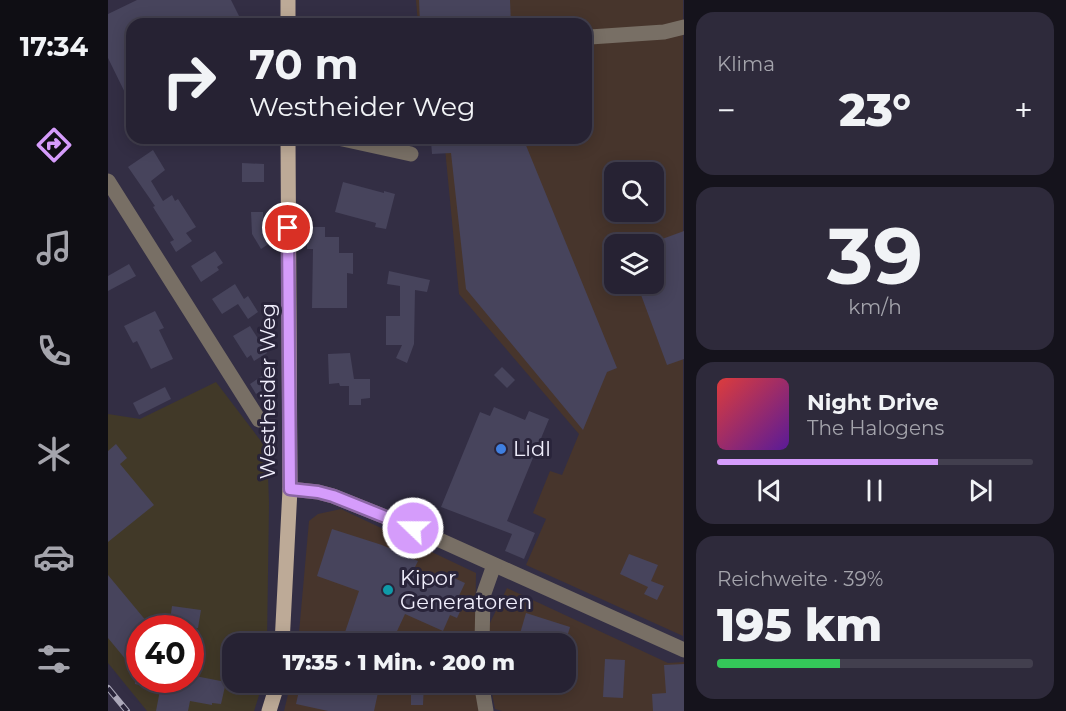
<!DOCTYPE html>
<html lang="de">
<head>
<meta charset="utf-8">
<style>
  body { margin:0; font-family:Montserrat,sans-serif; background:#2e2a3b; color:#f1f3f6; height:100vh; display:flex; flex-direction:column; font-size:22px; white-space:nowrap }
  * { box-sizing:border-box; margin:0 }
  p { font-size:20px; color:#a4a4ac }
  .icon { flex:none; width:33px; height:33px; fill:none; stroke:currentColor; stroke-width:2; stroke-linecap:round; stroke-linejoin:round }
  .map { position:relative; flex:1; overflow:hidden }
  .details { display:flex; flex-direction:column; gap:12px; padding:12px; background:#15131c; width:382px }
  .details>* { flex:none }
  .top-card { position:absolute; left:18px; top:18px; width:466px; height:126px; border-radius:18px; box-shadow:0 3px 15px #0003,0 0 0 2px #423f4e; background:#262233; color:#f1f3f6; overflow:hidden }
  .buttons { position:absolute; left:496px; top:162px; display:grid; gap:12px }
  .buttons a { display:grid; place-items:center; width:60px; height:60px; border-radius:12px; background:#262233; box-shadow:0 3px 15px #0003,0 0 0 2px #423f4e; font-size:30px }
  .speed { position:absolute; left:18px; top:615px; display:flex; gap:12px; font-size:30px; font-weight:700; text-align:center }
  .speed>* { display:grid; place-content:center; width:78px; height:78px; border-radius:50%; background:#262233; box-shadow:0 3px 15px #0003,0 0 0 2px #423f4e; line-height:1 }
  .speed .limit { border:9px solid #d22; background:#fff; color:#111 }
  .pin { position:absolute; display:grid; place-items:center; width:51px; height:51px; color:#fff; margin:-26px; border:3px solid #fff; border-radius:50%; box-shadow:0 2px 6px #0007 }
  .me { position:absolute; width:66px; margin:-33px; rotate:292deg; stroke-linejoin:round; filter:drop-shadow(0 0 4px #0008) }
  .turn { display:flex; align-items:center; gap:21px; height:126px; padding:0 24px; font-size:27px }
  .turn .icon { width:78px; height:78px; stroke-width:2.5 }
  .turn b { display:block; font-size:42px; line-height:51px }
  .big { font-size:45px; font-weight:800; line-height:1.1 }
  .details .widget { flex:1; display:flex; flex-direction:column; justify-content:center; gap:9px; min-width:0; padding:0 21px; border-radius:18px; background:#2e2a3b }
  .details .dial { align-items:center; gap:0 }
  .dial b { font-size:78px; line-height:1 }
  .song { display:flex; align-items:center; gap:18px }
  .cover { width:72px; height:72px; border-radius:9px; background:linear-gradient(135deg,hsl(0 70% 55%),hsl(270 70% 35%)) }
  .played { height:6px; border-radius:3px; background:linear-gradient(90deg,#d59cfb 70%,#423f4e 70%) }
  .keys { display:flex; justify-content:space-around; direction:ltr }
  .heat { display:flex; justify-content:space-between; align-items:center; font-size:33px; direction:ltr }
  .charge { height:9px; border-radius:4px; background:linear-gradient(90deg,#34c759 39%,#423f4e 0) }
  .trip { position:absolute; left:114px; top:633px; width:354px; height:60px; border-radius:18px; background:#262233; box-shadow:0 3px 15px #0003,0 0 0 2px #423f4e; font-weight:800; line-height:60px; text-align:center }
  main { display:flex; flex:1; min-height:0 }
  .dock { display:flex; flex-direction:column; width:108px; justify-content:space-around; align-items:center; background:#0f0e14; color:#a4a4ac }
  .dock .icon { width:42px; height:42px }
  .dock .active { color:#d59cfb }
  .dock b { font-size:27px; color:#f1f3f6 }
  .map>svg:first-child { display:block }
  .commercial { fill:#47352c; fill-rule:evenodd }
  .industrial { fill:#413928; fill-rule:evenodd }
  .building { fill:#47445c }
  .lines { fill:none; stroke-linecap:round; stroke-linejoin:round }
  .minor { stroke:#786f65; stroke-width:15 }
  .major { stroke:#bdaa97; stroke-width:15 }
  .rail-casing { stroke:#aca9ba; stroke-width:6 }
  .rail { stroke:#29243a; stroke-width:4; stroke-dasharray:11; stroke-linecap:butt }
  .route-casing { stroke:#8a65a3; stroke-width:15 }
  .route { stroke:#d59cfb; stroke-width:10 }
  .shop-dot { fill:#3f7fe0; stroke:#29243a; stroke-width:2 }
  .culture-dot { fill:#0f9aa8; stroke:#29243a; stroke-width:2 }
  .labels { text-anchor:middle; stroke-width:6; stroke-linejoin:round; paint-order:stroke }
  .street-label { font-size:21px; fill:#f0eefc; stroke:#29243a }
  .poi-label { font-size:21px; fill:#f0eefc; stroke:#29243a; text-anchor:start }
</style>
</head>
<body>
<main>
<nav class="dock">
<b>17:34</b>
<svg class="icon active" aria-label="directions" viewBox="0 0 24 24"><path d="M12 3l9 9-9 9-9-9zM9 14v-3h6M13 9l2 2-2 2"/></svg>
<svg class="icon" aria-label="music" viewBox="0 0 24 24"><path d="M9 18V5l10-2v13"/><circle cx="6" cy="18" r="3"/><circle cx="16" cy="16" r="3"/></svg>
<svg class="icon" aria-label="phone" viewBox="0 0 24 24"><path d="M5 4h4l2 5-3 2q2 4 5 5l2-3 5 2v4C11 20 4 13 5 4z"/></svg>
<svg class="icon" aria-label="climate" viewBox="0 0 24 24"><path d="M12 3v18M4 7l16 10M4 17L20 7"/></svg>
<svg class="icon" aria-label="car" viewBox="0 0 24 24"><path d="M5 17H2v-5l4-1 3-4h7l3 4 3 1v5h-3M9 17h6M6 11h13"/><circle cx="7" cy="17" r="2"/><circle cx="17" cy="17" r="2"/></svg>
<svg class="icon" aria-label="filters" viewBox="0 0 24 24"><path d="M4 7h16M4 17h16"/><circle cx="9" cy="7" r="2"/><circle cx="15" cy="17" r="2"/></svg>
</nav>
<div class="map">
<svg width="576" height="711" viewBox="0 0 576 711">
  <rect width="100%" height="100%" fill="#332e44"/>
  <!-- commercial -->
  <g class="commercial">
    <path d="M308,0H575V636L418,565L438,519L425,513L442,471L454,475L471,434L351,294L336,138H478V24H310ZM507,172H546V212H507ZM507,244H546V284H507Z"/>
    <path d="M233,509L368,573L367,643L190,644L201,521L210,514Z"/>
    <path d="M399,588L560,663L576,662L575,711H394L387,709L382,683L458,682V644L381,643V625Z"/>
    <path d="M183,682L367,683L371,711H176Z"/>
  </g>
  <!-- industrial -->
  <path class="industrial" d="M108,382L159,449L161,503L159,643L124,644V682L155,683L146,711H39L0,663V414L32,419ZM32,628H82V680H32Z"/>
  <!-- building -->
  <g class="building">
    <path d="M29,0H123L135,24H24V107L0,58V14Z"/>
    <path d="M311,0H402L403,24H312Z"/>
    <path d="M341,138H415L509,368L499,372L475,430L358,289L343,153L324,154L323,141Z"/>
    <path d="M45,150L57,170L43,181L55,201L64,195L67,201L70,199L88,227L78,233L84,241L68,252L62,242L66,240L45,207L47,206L20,167Z"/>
    <path d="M134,163L156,164V182H134Z"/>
    <path d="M235,182L276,193V191L287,194L278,229L267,227L268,223L227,212Z"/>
    <path d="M143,212H155L156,232L162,243L153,249L144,234Z"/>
    <path d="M199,227H217V237H231V253H245V274L239,273V308H204L205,249H199Z"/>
    <path d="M576,231V359L559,365L529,284H546V242Z"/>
    <path d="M107,251L115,263L109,267L111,270L93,282L83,266Z"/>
    <path d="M21,264L28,276L0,291V276Z"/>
    <path d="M281,271L322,280L319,292L307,290L306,344L299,363L288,358L294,345H278V316H292V286L279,284Z"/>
    <path d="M127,284L136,299L140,296L150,312L140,319L130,304L114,314L104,299Z"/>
    <path d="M47,311L56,328L51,330L65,359L43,369L29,341L25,343L16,326Z"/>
    <path d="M142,326L159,353L146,361L143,355L139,358L125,336Z"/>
    <path d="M242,353L246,379H262V398L253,399V405H241V386H232L231,383L221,384L220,354Z"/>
    <path d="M394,367L407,380L399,388L386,375Z"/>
    <path d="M157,374L163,385L148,394L142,384Z"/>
    <path d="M57,387L63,399L31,415L25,403Z"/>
    <path d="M386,407L417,420L421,411L441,419L399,521L427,533L416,559L397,551L404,534L333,507L372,412L382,416Z"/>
    <path d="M8,444L19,458L12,464L46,505L0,542V451Z"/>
    <path d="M224,529L274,545L310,561L306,569L329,579L333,572L357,583L349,600L356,603L349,618L342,615L335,631L297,614L283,644H233L251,591L209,576Z"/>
    <path d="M521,554L550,565L543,581L556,586L549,600L536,594L540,587L512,574Z"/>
    <path d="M0,575L44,628H32V651L19,661L0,638Z"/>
    <path d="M64,606L93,610L90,628H61Z"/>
    <path d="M418,613L462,627L457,644H409Z"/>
    <path d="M497,659L517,660L515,698L495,697Z"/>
    <path d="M576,664V711H545L544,694L558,693L556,665Z"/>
    <path d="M82,675L118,682L113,704L104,703V705L82,701L80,711H48L52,690L27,684V680H82Z"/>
    <path d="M193,682H271L269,688H271L266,711H220L188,704Z"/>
    <path d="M303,682L316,683L315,705H303Z"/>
  </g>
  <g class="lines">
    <!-- minor -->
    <g class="minor">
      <path d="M482,37L556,32L576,27"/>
      <path d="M230,138L303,154"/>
      <path d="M0,181L151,420"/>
      <path d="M182,489L210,492L225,496L305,528L576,650"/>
      <path d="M374,644L375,596L386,565"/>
      <path d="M373,682L378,711"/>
    </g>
    <!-- major -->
    <g class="major">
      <path d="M180,0V24"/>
      <path d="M174,644L182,489L180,138"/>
      <path d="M161,711L170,682"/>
    </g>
    <!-- rail casing -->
    <g class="rail-casing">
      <path id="rail" d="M0,688L19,711"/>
    </g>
    <!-- rail -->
    <use href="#rail" class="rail"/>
  </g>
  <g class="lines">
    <!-- route casing -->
    <g class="route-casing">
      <path id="route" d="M180,228L182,489L210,492L225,496L305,528"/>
    </g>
    <!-- route -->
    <use href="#route" class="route"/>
  </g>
  <!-- markers -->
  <circle class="shop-dot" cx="393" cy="449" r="6"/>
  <circle class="culture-dot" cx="280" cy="590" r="6"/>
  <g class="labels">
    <!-- street labels -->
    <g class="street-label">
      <text transform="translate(160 391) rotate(-90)" y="7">Westheider Weg</text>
    </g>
    <!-- poi labels -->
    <g class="poi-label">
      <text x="405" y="456">Lidl</text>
      <text x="292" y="585">Kipor<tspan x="292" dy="24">Generatoren</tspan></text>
    </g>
  </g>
</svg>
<div class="buttons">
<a><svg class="icon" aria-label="search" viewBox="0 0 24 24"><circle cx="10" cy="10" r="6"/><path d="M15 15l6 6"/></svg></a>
<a><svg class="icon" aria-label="layers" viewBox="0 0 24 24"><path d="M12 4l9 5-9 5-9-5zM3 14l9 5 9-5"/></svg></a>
</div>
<div class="speed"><div class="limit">40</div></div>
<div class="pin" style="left:180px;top:228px;background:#d93025"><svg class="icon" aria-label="arrive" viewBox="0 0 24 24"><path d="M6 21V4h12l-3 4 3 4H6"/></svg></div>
<svg class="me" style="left:305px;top:528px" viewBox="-20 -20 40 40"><circle r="17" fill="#d59cfb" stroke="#fff" stroke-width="3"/><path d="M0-11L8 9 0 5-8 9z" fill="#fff"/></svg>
<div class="trip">17:35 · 1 Min. · 200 m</div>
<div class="top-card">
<div class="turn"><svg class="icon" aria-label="right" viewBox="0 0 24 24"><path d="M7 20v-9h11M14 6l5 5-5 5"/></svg><div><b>70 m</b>Westheider Weg</div></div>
</div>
</div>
<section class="details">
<div class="widget"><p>Klima</p>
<div class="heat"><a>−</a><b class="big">23°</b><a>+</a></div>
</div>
<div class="widget dial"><b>39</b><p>km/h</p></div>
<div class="widget">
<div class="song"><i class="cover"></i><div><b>Night Drive</b><p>The Halogens</p></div></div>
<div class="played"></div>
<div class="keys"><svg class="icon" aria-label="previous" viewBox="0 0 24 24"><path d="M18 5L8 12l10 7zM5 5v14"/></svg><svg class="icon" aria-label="pause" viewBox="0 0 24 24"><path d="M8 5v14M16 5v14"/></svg><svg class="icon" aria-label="next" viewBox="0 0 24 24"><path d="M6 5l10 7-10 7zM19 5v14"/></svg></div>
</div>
<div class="widget"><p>Reichweite · 39%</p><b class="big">195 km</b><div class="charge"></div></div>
</section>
</main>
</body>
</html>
